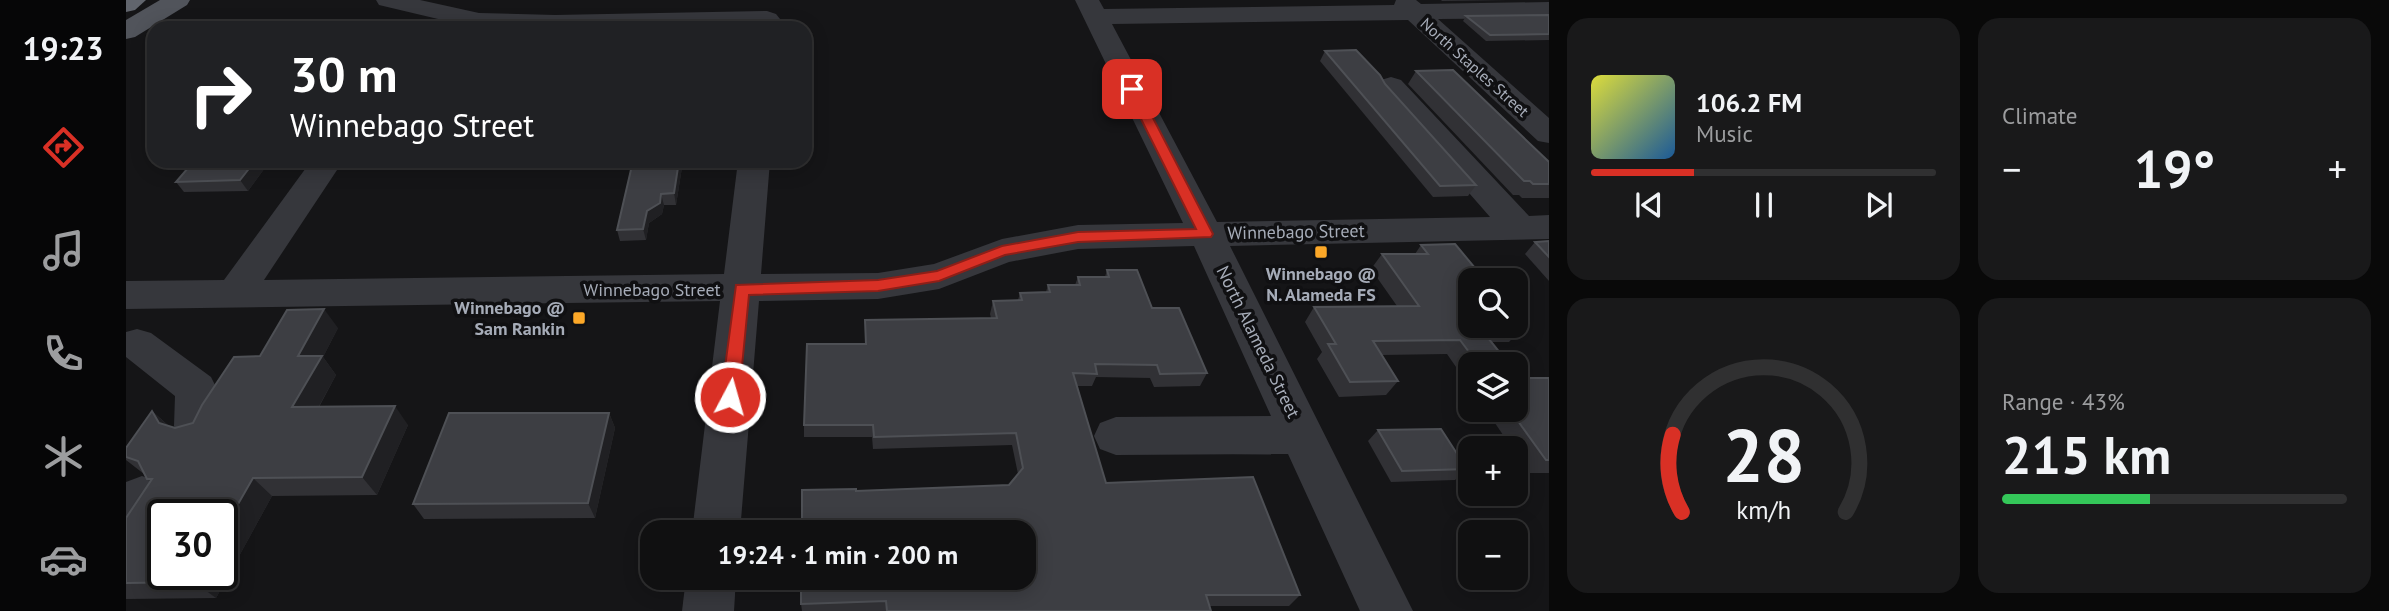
<!DOCTYPE html>
<html lang="en">
<head>
<meta charset="utf-8">
<style>
  body { margin:0; font-family:"PT Sans",sans-serif; background:#19191a; color:#f1f3f6; height:100vh; display:flex; flex-direction:column; font-size:26px; white-space:nowrap }
  * { box-sizing:border-box; margin:0 }
  p { font-size:23px; color:#9c9d9f }
  .icon { flex:none; width:38px; height:38px; fill:none; stroke:currentColor; stroke-width:2; stroke-linecap:round; stroke-linejoin:round }
  .map { position:relative; flex:1; overflow:hidden }
  .side { display:flex; flex-direction:column; gap:18px; padding:18px; background:#090909; width:840px }
  .side>* { flex:none }
  .hud { position:absolute; left:21px; top:21px; width:665px; height:147px; border-radius:21px; box-shadow:0 4px 18px #0003,0 0 0 2px #303031; background:#202124; color:#fff; overflow:hidden }
  .fabs { position:absolute; left:1332px; top:268px; display:grid; gap:14px }
  .fabs a { display:grid; place-items:center; width:70px; height:70px; border-radius:14px; background:#101011; box-shadow:0 4px 18px #0003,0 0 0 2px #303031; font-size:35px }
  .speed { position:absolute; left:21px; top:499px; display:flex; gap:14px; font-size:35px; font-weight:700; text-align:center }
  .speed>* { display:grid; place-content:center; width:91px; height:91px; border-radius:50%; background:#101011; box-shadow:0 4px 18px #0003,0 0 0 2px #303031; line-height:1 }
  .speed .limit { border:4px solid #111; border-radius:10px; background:#fff; color:#111 }
  .pin { position:absolute; display:grid; place-items:center; width:60px; height:60px; color:#fff; margin:-30px; border-radius:14px; box-shadow:0 4px 10px #0006 }
  .me { position:absolute; width:77px; margin:-38px; rotate:6deg; stroke-linejoin:round; filter:drop-shadow(0 0 5px #0008) }
  .turn { display:flex; align-items:center; gap:24px; height:147px; padding:0 28px; font-size:32px }
  .turn .icon { width:91px; height:91px; stroke-width:2.5 }
  .turn b { display:block; font-size:49px; line-height:60px }
  .big { font-size:52px; font-weight:600; line-height:1.1 }
  .side .widget { flex:1; display:flex; flex-direction:column; justify-content:center; gap:10px; min-width:0; padding:0 24px; border-radius:21px; background:#19191a }
  .side .dial { align-items:center; gap:0 }
  .dial svg { height:182px; overflow:visible; fill:none; stroke:#303031; stroke-width:7; stroke-linecap:round; text-anchor:middle }
  .dial text { fill:#f1f3f6; stroke:none }
  .song { display:flex; align-items:center; gap:21px }
  .cover { width:84px; height:84px; border-radius:10px; background:linear-gradient(135deg,hsl(60 70% 55%),hsl(210 70% 35%)) }
  .played { height:7px; border-radius:4px; background:linear-gradient(90deg,#d93025 30%,#303031 30%) }
  .keys { display:flex; justify-content:space-around; direction:ltr }
  .heat { display:flex; justify-content:space-between; align-items:center; font-size:38px; direction:ltr }
  .charge { height:10px; border-radius:5px; background:linear-gradient(90deg,#34c759 43%,#303031 0) }
  .side .tiles { flex:1; display:grid; gap:18px; grid-template-columns:repeat(2,1fr) }
  .trip { position:absolute; left:514px; top:520px; width:396px; height:70px; border-radius:21px; background:#101011; box-shadow:0 4px 18px #0003,0 0 0 2px #303031; font-weight:600; line-height:70px; text-align:center }
  main { display:flex; flex:1; min-height:0 }
  .dock { display:flex; flex-direction:column; width:126px; justify-content:space-around; align-items:center; background:#060607; color:#9c9d9f }
  .dock .icon { width:49px; height:49px }
  .dock .selected { color:#d93025 }
  .dock b { font-size:32px; color:#f1f3f6 }
  .map>svg:first-child { display:block }
  .lines { fill:none; stroke-linecap:round; stroke-linejoin:round }
  .minor { fill:#36373c; fill-rule:evenodd }
  .major { fill:#51545b; fill-rule:evenodd }
  .highway { fill:#61656d; fill-rule:evenodd }
  .wall { fill:#313135 }
  .shaded-wall { fill:#202023 }
  .building { fill:#3d3e43; stroke:#4e5055; stroke-width:2 }
  .route { fill:#d93025; stroke:#8d1f18; stroke-width:2 }
  .poi-dot { fill:#fca828; stroke:#101012; stroke-width:2.5 }
  .labels { text-anchor:middle; stroke-width:7; stroke-linejoin:round; paint-order:stroke }
  .far-street-label { font-size:16px; fill:#a6acb8; stroke:#101012 }
  .street-label { font-size:18px; fill:#a6acb8; stroke:#101012 }
  .poi-label { font-size:18px; font-weight:bold; fill:#a6acb8; stroke:#101012 }
</style>
</head>
<body>
<main>
<nav class="dock">
<b>19:23</b>
<svg class="icon selected" aria-label="directions" viewBox="0 0 24 24"><path d="M12 3l9 9-9 9-9-9zM9 14v-3h6M13 9l2 2-2 2"/></svg>
<svg class="icon" aria-label="music" viewBox="0 0 24 24"><path d="M9 18V5l10-2v13"/><circle cx="6" cy="18" r="3"/><circle cx="16" cy="16" r="3"/></svg>
<svg class="icon" aria-label="phone" viewBox="0 0 24 24"><path d="M5 4h4l2 5-3 2q2 4 5 5l2-3 5 2v4C11 20 4 13 5 4z"/></svg>
<svg class="icon" aria-label="climate" viewBox="0 0 24 24"><path d="M12 3v18M4 7l16 10M4 17L20 7"/></svg>
<svg class="icon" aria-label="car" viewBox="0 0 24 24"><path d="M5 17H2v-5l4-1 3-4h7l3 4 3 1v5h-3M9 17h6M6 11h13"/><circle cx="7" cy="17" r="2"/><circle cx="17" cy="17" r="2"/></svg>
</nav>
<div class="map">
<svg width="1423" height="611" viewBox="0 0 1423 611">
  <rect width="100%" height="100%" fill="#151517"/>
  <g class="lines">
    <!-- minor -->
    <g class="minor">
      <path d="M250,0H294L353,13L429,15L641,11L650,14L654,19L650,24L641,27L350,28L253,5Z"/>
      <path d="M949,0H973L978,9L1268,5L1270,0H1290L1295,4L1423,2V18L1312,19L1423,118V143L1412,141L1282,20L986,24L1091,222L1364,217L1255,92L1251,86L1255,80L1265,77L1275,80L1403,216L1423,215V239L1104,246L1287,611H1234L1162,454L990,455L974,449L968,436L974,423L990,417L1145,416L1068,246L952,249L883,262L813,289L752,299L633,301L614,532H566L594,301L0,309V281L98,280L185,161H217L138,280L598,274L612,161H644L635,274L752,273L808,264L876,239L952,225L1057,223Z"/>
      <path d="M11,329L25,333L85,377L91,389L92,426L86,439L70,444L54,439L48,426L49,396L0,357V332Z"/>
      <path d="M16,476L33,482L40,497C30,518 22,529 0,537V482Z"/>
      <path d="M560,578H610L608,611H556Z"/>
    </g>
    <!-- major -->
    <path class="major" d="M34,0H64L61,5L9,37L0,39V20Z"/>
    <!-- highway -->
    <path class="highway" d="M0,0H20L9,10L0,12Z"/>
  </g>
  <!-- wall -->
  <g class="wall">
    <path d="M1315,0H1383L1316,1Z"/>
    <path d="M1423,15V40L1360,41L1337,21L1340,16Z"/>
    <path d="M1199,51L1259,84L1350,185L1342,196L1307,197L1194,61Z"/>
    <path d="M1290,71L1423,162V198H1396L1393,195H1387L1282,84Z"/>
    <path d="M144,161L122,191L58,192L50,182Z"/>
    <path d="M507,161H557L550,205H538L536,214L523,223L520,240L494,241L491,230Z"/>
    <path d="M1423,241V281L1399,254L1409,242Z"/>
    <path d="M1295,245L1397,327L1383,342H1366L1383,364H1344V387L1321,354L1256,355L1272,381L1260,395L1213,397L1191,359L1196,352L1179,322L1188,307L1271,306L1245,269L1256,254H1289Z"/>
    <path d="M981,270L1026,308L1081,373L1074,386L1028,387L1024,378L970,377L966,386H951L980,483L1174,595L1163,606H1084L1085,611H676L675,604L730,491L883,485L892,474L886,445L747,449L746,437H678V425L739,344V320L865,318L864,314L867,301L892,300L894,293L920,292L922,285H949L952,277H979Z"/>
    <path d="M212,328L197,357L210,375L193,407L282,425L251,495L146,496L90,598L0,599V518L24,482L21,479L18,474L0,460V448L26,411L43,426L49,428L67,423L134,356Z"/>
    <path d="M1394,378H1423V473H1404L1390,453V448H1386L1360,410H1390Z"/>
    <path d="M483,413L489,428L469,518L298,519L287,504Z"/>
    <path d="M1252,430L1341,469L1329,480L1265,482L1242,441Z"/>
  </g>
  <!-- shaded-wall -->
  <g class="shaded-wall">
    <path d="M129,161H144L122,191L114,180Z"/>
    <path d="M553,161H557L550,205L548,193Z"/>
    <path d="M535,194L538,205L536,214L523,223L520,240L517,229L521,211Z"/>
    <path d="M198,309L212,328L197,357L210,375L182,426L166,407L172,356Z"/>
    <path d="M269,406L282,425L251,495L236,477Z"/>
    <path d="M26,411L47,430L33,423Z"/>
    <path d="M483,413L489,428L469,518L462,503Z"/>
    <path d="M127,478L146,496L90,598L68,582L73,574H96V532Z"/>
  </g>
  <!-- building -->
  <g class="building">
    <path d="M1423,15V34L1364,35L1340,16Z"/>
    <path d="M581,23L580,28H549L550,24Z"/>
    <path d="M1230,50L1254,75L1259,84L1350,185L1314,186L1199,51Z"/>
    <path d="M1327,70L1423,162V184H1407L1404,181H1398L1290,71Z"/>
    <path d="M68,161H129L114,180L50,182Z"/>
    <path d="M507,161H553L548,193L535,194L534,203L521,211L517,229L491,230Z"/>
    <path d="M1423,241V257L1409,242Z"/>
    <path d="M1329,244L1359,280H1344V326H1390V318L1397,327L1354,328L1383,364H1352L1334,340L1247,341L1272,381L1224,382L1202,344H1210L1188,307L1293,306L1256,254H1302L1295,245Z"/>
    <path d="M981,270H1011L1026,308H1053L1081,373L1034,374L1031,365L969,364L971,374L947,373L980,483L1127,477L1174,595H1080L1085,611H761L760,601L675,604V578H898V532H676V490L730,489V491L883,485L897,468L890,433L748,437L747,425H678L681,344H740L739,320L871,318L867,301L896,300L894,293L924,292L922,285H954L952,277H983Z"/>
    <path d="M198,309L172,356H196L166,407L269,406L236,477L127,478L96,532V514H37V574H73L68,582L0,583V518L26,479H21L12,461L0,457V448L26,411L33,423L49,428L67,423L76,405L108,357L134,356L161,310Z"/>
    <path d="M1390,373L1394,378H1423V460H1420L1384,410H1390Z"/>
    <path d="M323,413H483L462,503L287,504Z"/>
    <path d="M1315,429L1341,469L1276,471L1252,430Z"/>
  </g>
  <!-- route -->
  <path class="route" d="M1006,85L1012,89L1087,234L1085,237L952,242L879,255L813,281L752,291L623,295L613,397L611,402H598L595,397L610,285L752,280L811,271L876,246L952,232L1070,229L1000,89Z"/>
  <!-- markers -->
  <g class="poi-dot">
    <rect x="1188" y="245" width="14" height="14" rx="3.5"/>
    <rect x="446" y="311" width="14" height="14" rx="3.5"/>
  </g>
  <g class="labels">
    <!-- far-street labels -->
    <g class="far-street-label">
      <text transform="translate(1349 67) rotate(42)" y="6">North Staples Street</text>
    </g>
    <!-- street labels -->
    <g class="street-label">
      <text transform="translate(1170 232) rotate(-1)" y="6">Winnebago Street</text>
      <text x="526" y="296">Winnebago Street</text>
      <text transform="translate(1132 342) rotate(64)" y="6">North Alameda Street</text>
    </g>
    <!-- poi labels -->
    <g class="poi-label">
      <text x="1195" y="280">Winnebago @<tspan x="1195" dy="21">N. Alameda FS</tspan></text>
      <text x="439" y="314" text-anchor="end">Winnebago @<tspan x="439" dy="21">Sam Rankin</tspan></text>
    </g>
  </g>
</svg>
<div class="fabs">
<a><svg class="icon" aria-label="search" viewBox="0 0 24 24"><circle cx="10" cy="10" r="6"/><path d="M15 15l6 6"/></svg></a>
<a><svg class="icon" aria-label="layers" viewBox="0 0 24 24"><path d="M12 4l9 5-9 5-9-5zM3 14l9 5 9-5"/></svg></a>
<a>+</a>
<a>−</a>
</div>
<div class="speed"><div class="limit">30</div></div>
<div class="pin" style="left:1006px;top:89px;background:#d93025"><svg class="icon" aria-label="arrive" viewBox="0 0 24 24"><path d="M6 21V4h12l-3 4 3 4H6"/></svg></div>
<svg class="me" style="left:604px;top:397px" viewBox="-20 -20 40 40"><circle r="17" fill="#d93025" stroke="#fff" stroke-width="3"/><path d="M0-11L8 9 0 5-8 9z" fill="#fff"/></svg>
<div class="trip">19:24 · 1 min · 200 m</div>
<div class="hud">
<div class="turn"><svg class="icon" aria-label="right" viewBox="0 0 24 24"><path d="M7 20v-9h11M14 6l5 5-5 5"/></svg><div><b>30 m</b>Winnebago Street</div></div>
</div>
</div>
<section class="side">
<div class="tiles">
<div class="widget">
<div class="song"><i class="cover"></i><div><b>106.2 FM</b><p>Music</p></div></div>
<div class="played"></div>
<div class="keys"><svg class="icon" aria-label="previous" viewBox="0 0 24 24"><path d="M18 5L8 12l10 7zM5 5v14"/></svg><svg class="icon" aria-label="pause" viewBox="0 0 24 24"><path d="M8 5v14M16 5v14"/></svg><svg class="icon" aria-label="next" viewBox="0 0 24 24"><path d="M6 5l10 7-10 7zM19 5v14"/></svg></div>
</div>
<div class="widget"><p>Climate</p>
<div class="heat"><a>−</a><b class="big">19°</b><a>+</a></div>
</div>
<div class="widget dial"><svg viewBox="0 0 100 80">
<path d="M14 69A42 42 0 1 1 86 69"/>
<path d="M14 69A42 42 0 0 1 10 35" stroke="#d93025"/>
<text x="50" y="56" font-size="32" font-weight="700">28</text>
<text x="50" y="72" font-size="11">km/h</text>
</svg></div>
<div class="widget"><p>Range · 43%</p><b class="big">215 km</b><div class="charge"></div></div>
</div>
</section>
</main>
</body>
</html>
